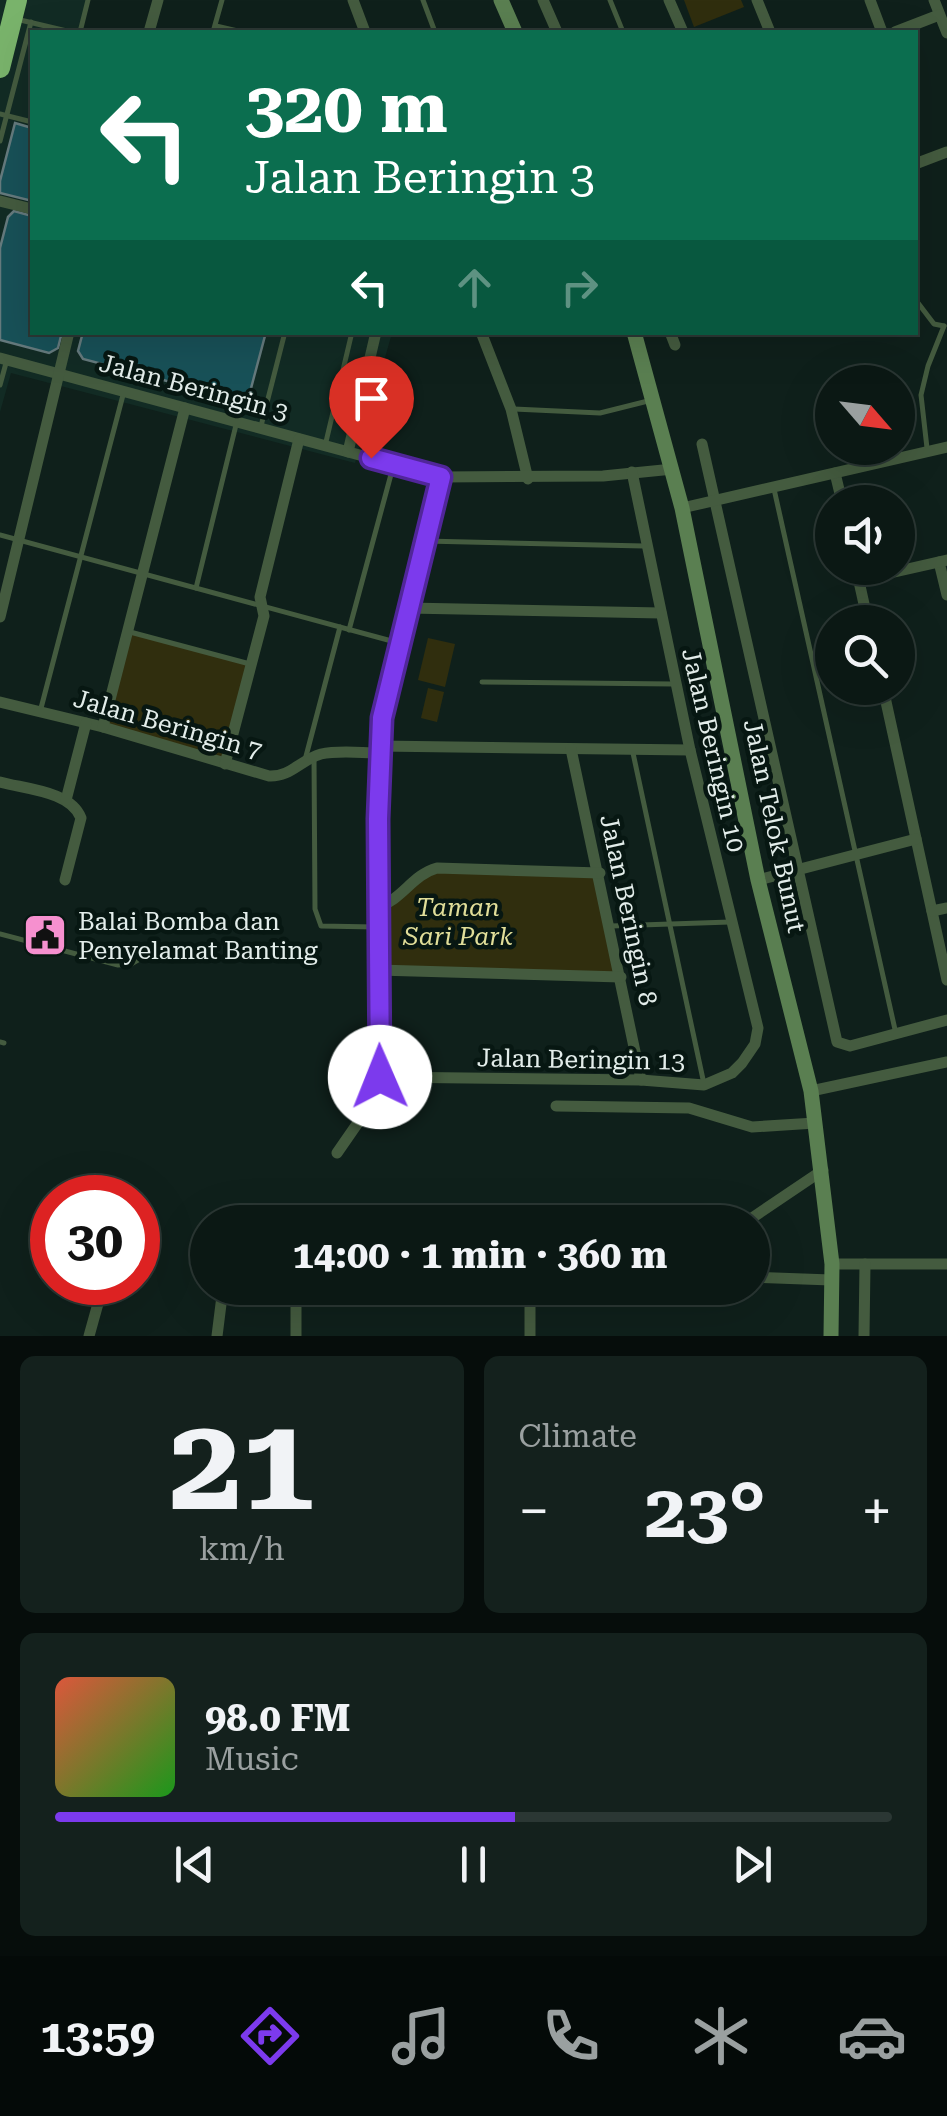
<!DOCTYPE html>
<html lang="en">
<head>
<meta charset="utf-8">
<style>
  body { margin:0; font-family:"Roboto Serif",serif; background:#14211d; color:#f1f3f6; height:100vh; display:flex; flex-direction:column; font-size:38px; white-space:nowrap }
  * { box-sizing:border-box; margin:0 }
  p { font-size:32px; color:#9aa0a0 }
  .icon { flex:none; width:55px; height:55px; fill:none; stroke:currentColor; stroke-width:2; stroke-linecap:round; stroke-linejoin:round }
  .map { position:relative; height:1336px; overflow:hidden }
  .drawer { display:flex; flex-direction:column; gap:20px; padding:20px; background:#060d0b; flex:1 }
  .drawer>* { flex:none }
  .top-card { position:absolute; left:30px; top:30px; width:888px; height:305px; border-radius:0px; box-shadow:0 10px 40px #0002,0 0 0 2px #2b3734; background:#0b6e4f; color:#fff; overflow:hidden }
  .needle { width:65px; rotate:118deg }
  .buttons { position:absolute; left:815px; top:365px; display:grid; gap:20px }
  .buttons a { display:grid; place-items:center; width:100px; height:100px; border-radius:50%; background:#0b1814; box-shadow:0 10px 40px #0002,0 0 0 2px #2b3734; font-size:50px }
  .speed { position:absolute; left:30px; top:1175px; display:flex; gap:20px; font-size:50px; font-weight:700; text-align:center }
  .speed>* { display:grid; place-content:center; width:130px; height:130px; border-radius:50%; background:#0b1814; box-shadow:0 10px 40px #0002,0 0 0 2px #2b3734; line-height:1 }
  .speed .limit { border:15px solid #d22; background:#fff; color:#111 }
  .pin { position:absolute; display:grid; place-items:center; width:85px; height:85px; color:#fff; margin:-102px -42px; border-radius:50% 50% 50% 0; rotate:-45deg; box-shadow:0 0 10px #0007 }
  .pin .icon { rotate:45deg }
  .me { position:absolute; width:110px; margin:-55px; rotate:359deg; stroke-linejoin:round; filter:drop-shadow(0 0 8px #0008) }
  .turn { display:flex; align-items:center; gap:35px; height:210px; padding:0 50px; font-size:45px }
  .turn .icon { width:130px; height:130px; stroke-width:2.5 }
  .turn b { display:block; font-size:70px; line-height:85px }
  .lanes { display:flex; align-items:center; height:95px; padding:0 50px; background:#0003; justify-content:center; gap:50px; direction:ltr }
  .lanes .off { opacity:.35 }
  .big { font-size:75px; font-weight:700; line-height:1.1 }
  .drawer .widget { flex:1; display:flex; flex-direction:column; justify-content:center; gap:15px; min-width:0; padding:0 35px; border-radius:15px; background:#14211d }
  .drawer .dial { align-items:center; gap:0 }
  .dial b { font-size:130px; line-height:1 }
  .song { display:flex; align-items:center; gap:30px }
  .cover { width:120px; height:120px; border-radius:15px; background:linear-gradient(135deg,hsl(10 70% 55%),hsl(120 70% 35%)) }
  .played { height:10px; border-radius:5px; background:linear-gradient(90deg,#7c3aed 55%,#2b3734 55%) }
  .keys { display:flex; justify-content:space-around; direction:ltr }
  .heat { display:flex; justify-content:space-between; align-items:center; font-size:55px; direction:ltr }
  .drawer .tiles { flex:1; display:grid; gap:20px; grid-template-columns:1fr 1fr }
  .widget:last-child { grid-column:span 2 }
  .trip { position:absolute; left:190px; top:1205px; width:580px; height:100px; border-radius:50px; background:#0b1814; box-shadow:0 10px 40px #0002,0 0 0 2px #2b3734; font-weight:700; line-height:100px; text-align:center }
  .tabs { display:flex; height:160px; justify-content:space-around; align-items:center; background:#040a08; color:#9aa0a0 }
  .tabs .icon { width:70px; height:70px }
  .tabs .on { color:#7c3aed }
  .tabs b { font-size:45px; color:#f1f3f6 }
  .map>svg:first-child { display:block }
  .built { fill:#122b24 }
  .green { fill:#302e0e }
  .building { fill:#185158; stroke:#657a7d; stroke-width:2.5 }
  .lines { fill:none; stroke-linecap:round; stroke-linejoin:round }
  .lane { stroke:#445b3f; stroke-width:5 }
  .street { stroke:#445b3f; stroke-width:11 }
  .secondary { stroke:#5a7f51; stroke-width:15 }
  .highway { stroke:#79b36b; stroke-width:20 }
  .route-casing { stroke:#51269a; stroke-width:25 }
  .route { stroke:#7c3aed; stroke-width:18 }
  .labels { text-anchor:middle; stroke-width:9; stroke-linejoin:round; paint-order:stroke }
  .street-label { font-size:25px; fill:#e3edea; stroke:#071712 }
  .park-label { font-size:25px; font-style:italic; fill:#e1de99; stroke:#071712 }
  .poi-label { font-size:25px; fill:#e3edea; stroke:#071712; text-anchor:start }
</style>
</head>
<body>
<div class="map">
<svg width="947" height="1336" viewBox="0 0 947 1336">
  <rect width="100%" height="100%" fill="#0f201b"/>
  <!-- built -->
  <path class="built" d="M0,0H88L80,32H32V332L392,333L355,463L11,373L0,412Z"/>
  <!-- green -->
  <g class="green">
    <path d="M684,0H741L744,7L694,27Z"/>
    <path d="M128,632L253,665L225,764L103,727Z"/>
    <path d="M428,638L455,644L445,687L418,680Z"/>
    <path d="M428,688L444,692L437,722L421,718Z"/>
    <path d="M436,870L597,873L619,975L381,970V906C413,900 408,880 436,870Z"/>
  </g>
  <!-- building -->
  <g class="building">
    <path d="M15,123L32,128V201L0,193V181Z"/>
    <path d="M14,211L32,216V332H62L58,348L49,353L0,340V248L8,217Z"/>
    <path d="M83,332H266L250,392L235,399L83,359L78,351Z"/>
  </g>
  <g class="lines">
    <!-- lane -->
    <g class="lane">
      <path d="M423,0L435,32"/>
      <path d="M610,0L623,32"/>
      <path d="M16,19L71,32"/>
      <path d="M216,26L242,32"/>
      <path d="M80,32L88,0"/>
      <path d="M213,32L222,0"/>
      <path d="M0,114L32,122"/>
      <path d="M0,141L31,22"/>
      <path d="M915,299L934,324L944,326"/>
      <path d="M0,385L6,363"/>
      <path d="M514,409L600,413L652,400"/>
      <path d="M261,426L285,332"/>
      <path d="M325,446L352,332"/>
      <path d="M927,448L921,395L928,366L944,326"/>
      <path d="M774,489L896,1034"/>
      <path d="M0,535L399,643"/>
      <path d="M425,541L644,546"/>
      <path d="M196,588L236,425"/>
      <path d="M349,630L393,467"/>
      <path d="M130,632L250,664"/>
      <path d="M482,682L673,684"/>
      <path d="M40,712L123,395"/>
      <path d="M633,753L704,1084"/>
      <path d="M314,757L315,909L321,926L375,927"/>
      <path d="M305,760L340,627"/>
      <path d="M611,926L730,922"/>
      <path d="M0,934L118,965L131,964L164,945"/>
      <path d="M0,1042L4,1043"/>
    </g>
    <!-- street -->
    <g class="street">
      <path d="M353,0L365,32"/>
      <path d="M543,0L557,32"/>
      <path d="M669,0L683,32"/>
      <path d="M757,0L770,32"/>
      <path d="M870,0L882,32"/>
      <path d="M934,0L947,33"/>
      <path d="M149,32L158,0"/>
      <path d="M895,32L939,15"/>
      <path d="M915,164L947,152"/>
      <path d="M0,201L32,209"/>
      <path d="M481,332L511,409L528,479"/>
      <path d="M670,332L675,345"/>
      <path d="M0,358L441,477L603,476L673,469"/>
      <path d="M702,444L837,1042L850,1046L947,1020"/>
      <path d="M348,452L376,332"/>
      <path d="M835,473L842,502"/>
      <path d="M682,508L947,447"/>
      <path d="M939,562L947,595"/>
      <path d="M856,568L868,622"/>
      <path d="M859,580L947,560"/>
      <path d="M408,608L661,613"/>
      <path d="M0,617L69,332"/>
      <path d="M883,688L947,980"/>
      <path d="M0,702L103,727L269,776C291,777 300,760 321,754C339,750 361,753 380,753"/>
      <path d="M103,727L185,408"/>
      <path d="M379,746L690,750"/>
      <path d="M571,749L641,1080"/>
      <path d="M225,764L264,616L260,597L299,439"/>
      <path d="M0,782C25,789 71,791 81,818L65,880"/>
      <path d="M66,800L86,723"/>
      <path d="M758,880L916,839"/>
      <path d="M378,907C403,899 412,875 437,868L600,873"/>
      <path d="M932,911L947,908"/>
      <path d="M378,970L621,977"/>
      <path d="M380,1077L641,1080L704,1085L732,1073L742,1063L755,1044L758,1028L690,750L632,472"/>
      <path d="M811,1091L947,1062"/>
      <path d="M556,1106L689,1108L752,1127L815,1123"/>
      <path d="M337,1153L364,1114L380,1077L378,819L382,718L441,477"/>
      <path d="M721,1222L749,1220L823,1170"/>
      <path d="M832,1264H947"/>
      <path d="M752,1277L831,1280"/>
      <path d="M89,1336L104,1282"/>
      <path d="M217,1336L223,1288"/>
      <path d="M296,1336V1288"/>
      <path d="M530,1336V1288"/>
      <path d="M864,1336L865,1264"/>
    </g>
    <!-- secondary -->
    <g class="secondary">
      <path d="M501,0L515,32"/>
      <path d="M634,332L682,508L758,880L811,1091L832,1264L831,1336"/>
    </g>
    <!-- highway -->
    <path class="highway" d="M0,68L17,0"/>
  </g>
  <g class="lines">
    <!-- route casing -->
    <g class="route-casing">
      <path id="route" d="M371,458L441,477L382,718L378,819L380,1077"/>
    </g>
    <!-- route -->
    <use href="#route" class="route"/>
  </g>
  <!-- icons -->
  <defs>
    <g id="civic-square" transform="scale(2.25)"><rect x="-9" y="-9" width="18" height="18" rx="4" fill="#f690cf" stroke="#071712"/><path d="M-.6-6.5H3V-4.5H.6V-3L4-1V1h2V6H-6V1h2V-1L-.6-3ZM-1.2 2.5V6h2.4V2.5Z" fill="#111"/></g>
  </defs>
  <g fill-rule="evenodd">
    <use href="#civic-square" x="45" y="935"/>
  </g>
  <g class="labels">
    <!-- street labels -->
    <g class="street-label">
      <text transform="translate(194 387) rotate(15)" y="9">Jalan Beringin 3</text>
      <text transform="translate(168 724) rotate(16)" y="9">Jalan Beringin 7</text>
      <text transform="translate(714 750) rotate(77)" y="9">Jalan Beringin 10</text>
      <text transform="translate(775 826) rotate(78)" y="9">Jalan Telok Bunut</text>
      <text transform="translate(629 910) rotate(78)" y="9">Jalan Beringin 8</text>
      <text transform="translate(581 1059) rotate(1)" y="9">Jalan Beringin 13</text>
    </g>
    <!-- park labels -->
    <g class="park-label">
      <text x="458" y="916">Taman<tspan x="458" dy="29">Sari Park</tspan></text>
    </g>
    <!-- poi labels -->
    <g class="poi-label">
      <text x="78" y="930">Balai Bomba dan<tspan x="78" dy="29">Penyelamat Banting</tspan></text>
    </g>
  </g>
</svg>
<div class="buttons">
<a><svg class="needle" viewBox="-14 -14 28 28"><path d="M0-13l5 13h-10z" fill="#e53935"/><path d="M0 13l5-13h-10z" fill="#9aa0a0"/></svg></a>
<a><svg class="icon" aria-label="sound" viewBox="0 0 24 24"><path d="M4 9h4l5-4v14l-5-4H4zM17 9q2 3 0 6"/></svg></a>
<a><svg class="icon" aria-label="search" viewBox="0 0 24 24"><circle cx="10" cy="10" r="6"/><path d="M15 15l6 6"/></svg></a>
</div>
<div class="speed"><div class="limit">30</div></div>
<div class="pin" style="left:371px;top:458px;background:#d93025"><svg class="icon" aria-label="arrive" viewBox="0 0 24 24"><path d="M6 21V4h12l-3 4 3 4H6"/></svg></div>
<svg class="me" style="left:380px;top:1077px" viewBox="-20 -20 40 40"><circle r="19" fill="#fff"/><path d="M0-13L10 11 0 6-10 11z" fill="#7c3aed"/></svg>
<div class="trip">14:00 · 1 min · 360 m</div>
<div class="top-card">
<div class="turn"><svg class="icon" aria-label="left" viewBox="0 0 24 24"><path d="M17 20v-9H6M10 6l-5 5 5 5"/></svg><div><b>320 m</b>Jalan Beringin 3</div></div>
<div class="lanes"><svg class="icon" aria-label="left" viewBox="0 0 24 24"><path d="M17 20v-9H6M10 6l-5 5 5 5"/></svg><svg class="icon off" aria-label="ahead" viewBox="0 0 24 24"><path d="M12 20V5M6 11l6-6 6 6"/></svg><svg class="icon off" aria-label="right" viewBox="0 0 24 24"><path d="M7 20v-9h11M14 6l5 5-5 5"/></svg></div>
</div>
</div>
<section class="drawer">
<div class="tiles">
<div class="widget dial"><b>21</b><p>km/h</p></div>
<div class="widget"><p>Climate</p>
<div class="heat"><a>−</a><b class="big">23°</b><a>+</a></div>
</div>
<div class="widget">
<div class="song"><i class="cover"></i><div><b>98.0 FM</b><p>Music</p></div></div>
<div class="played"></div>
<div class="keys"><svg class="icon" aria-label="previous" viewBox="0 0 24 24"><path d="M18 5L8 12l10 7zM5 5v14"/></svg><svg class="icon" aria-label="pause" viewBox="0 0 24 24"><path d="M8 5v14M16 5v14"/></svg><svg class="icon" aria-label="next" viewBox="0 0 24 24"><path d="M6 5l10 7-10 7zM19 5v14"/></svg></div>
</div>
</div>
</section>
<nav class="tabs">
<b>13:59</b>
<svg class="icon on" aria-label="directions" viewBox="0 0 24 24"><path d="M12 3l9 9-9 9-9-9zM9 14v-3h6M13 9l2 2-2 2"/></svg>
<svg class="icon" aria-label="music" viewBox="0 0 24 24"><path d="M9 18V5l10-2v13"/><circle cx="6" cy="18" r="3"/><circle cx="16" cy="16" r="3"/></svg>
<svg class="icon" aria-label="phone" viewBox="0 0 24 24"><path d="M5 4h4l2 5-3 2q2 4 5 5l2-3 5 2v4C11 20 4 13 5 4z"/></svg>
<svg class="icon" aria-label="climate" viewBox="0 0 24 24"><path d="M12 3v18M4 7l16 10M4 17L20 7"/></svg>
<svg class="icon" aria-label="car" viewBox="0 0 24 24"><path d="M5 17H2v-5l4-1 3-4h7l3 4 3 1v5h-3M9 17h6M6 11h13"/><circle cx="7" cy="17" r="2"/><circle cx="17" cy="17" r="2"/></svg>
</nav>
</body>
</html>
